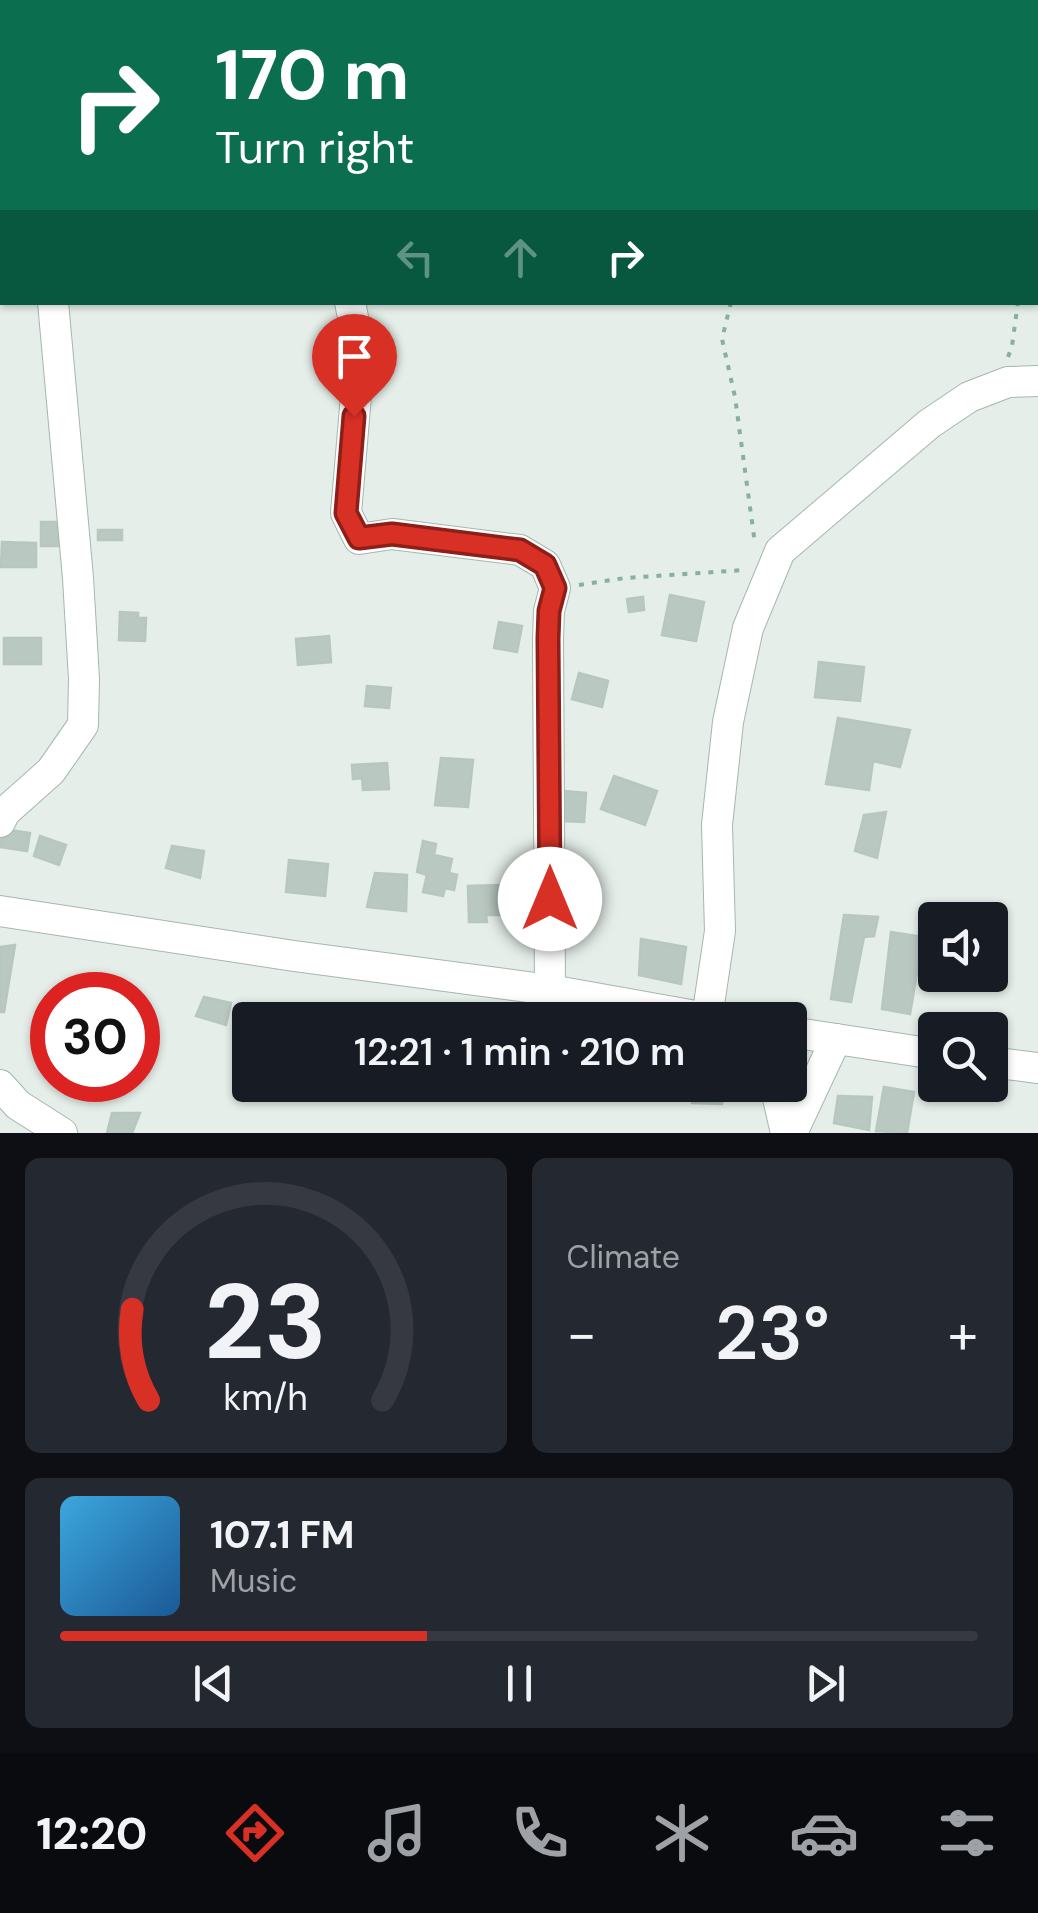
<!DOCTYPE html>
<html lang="en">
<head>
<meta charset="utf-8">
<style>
  body { margin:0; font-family:"DM Sans",sans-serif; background:#242831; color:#f1f3f6; height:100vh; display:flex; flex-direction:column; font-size:38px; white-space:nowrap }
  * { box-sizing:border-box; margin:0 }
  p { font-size:32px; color:#9ea1a6 }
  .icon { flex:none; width:55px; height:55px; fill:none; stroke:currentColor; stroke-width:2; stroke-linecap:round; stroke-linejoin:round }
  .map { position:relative; height:1133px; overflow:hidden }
  .details { display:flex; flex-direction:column; gap:25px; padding:25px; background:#0d0f14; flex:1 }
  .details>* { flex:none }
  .banner { position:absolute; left:0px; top:0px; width:1040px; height:305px; box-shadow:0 2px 8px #0004; background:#0b6e4f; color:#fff; overflow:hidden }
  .controls { position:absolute; left:918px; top:902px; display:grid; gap:20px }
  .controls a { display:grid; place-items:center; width:90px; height:90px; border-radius:10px; background:#171b24; box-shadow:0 2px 8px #0004; font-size:50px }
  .speed { position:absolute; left:30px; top:972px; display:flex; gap:20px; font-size:50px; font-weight:700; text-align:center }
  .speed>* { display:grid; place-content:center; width:130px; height:130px; border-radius:50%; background:#171b24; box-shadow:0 2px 8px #0004; line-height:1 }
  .speed .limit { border:15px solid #d22; background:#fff; color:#111 }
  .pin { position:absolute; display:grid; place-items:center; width:85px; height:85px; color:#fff; margin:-102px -42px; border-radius:50% 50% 50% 0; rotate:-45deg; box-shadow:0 0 10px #0007 }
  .pin .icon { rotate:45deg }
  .me { position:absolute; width:110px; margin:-55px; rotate:0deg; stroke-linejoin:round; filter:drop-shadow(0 0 8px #0008) }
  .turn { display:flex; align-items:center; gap:35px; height:210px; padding:0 50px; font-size:45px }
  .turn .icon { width:130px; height:130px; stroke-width:2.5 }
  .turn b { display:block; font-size:70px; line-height:85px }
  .lanes { display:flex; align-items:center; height:95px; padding:0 50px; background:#0003; justify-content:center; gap:50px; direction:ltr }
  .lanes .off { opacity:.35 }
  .big { font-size:75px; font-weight:600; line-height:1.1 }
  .details .card { flex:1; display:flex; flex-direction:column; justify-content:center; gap:15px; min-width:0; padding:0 35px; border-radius:15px; background:#242831 }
  .details .dial { align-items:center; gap:0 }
  .dial svg { height:260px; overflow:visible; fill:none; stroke:#363941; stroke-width:7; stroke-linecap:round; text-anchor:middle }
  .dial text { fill:#f1f3f6; stroke:none }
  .song { display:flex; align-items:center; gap:30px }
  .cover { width:120px; height:120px; border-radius:15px; background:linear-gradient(135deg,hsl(200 70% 55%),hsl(210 70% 35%)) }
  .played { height:10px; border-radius:5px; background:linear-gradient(90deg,#d93025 40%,#363941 40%) }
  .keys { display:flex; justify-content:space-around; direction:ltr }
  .heat { display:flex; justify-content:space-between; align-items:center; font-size:55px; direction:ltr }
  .details .tiles { flex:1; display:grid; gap:25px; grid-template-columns:1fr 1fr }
  .card:last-child { grid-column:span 2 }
  .trip { position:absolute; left:232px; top:1002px; width:575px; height:100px; border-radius:10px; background:#171b24; box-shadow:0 2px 8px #0004; font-weight:600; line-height:100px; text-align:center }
  .dock { display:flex; height:160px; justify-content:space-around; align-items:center; background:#090b0e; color:#9ea1a6 }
  .dock .icon { width:70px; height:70px }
  .dock .current { color:#d93025 }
  .dock b { font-size:45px; color:#f1f3f6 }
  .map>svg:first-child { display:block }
  .building { fill:#bac8c2; stroke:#b7c7c0; stroke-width:2.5 }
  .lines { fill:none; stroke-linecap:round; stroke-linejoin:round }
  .minor-casing { stroke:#a7b6b0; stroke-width:32 }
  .path { stroke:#86b0a1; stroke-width:4; stroke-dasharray:5 8; stroke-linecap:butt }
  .minor { stroke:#fff; stroke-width:30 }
  .route-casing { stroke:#8d1f18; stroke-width:25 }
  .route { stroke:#d93025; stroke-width:18 }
</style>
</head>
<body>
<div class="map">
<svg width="1038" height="1133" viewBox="0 0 1038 1133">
  <rect width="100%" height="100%" fill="#e5eee9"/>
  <!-- building -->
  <g class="building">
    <rect x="41" y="522" width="18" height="24"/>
    <rect x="98" y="530" width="24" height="10"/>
    <path d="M2,542L36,543V567H1Z"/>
    <path d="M670,595L704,602L696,641L662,635Z"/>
    <path d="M643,597L644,610L629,612L627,599Z"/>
    <path d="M120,612L138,613V618H146L145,641L119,640Z"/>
    <path d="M499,622L522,626L517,652L494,648Z"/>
    <path d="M329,636L331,662L298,665L296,639Z"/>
    <rect x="4" y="638" width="37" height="26"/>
    <path d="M819,662L864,667L860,701L815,697Z"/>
    <path d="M579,673L608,681L602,707L572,699Z"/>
    <path d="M367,686L391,688L389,708L365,706Z"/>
    <path d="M838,718L910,730L900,767L873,761L869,790L826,784Z"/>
    <path d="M441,758L473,760L468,807L435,805Z"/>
    <path d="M387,763L389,789L363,790L362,778L353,779L352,765Z"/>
    <path d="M614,776L657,791L645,825L601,809Z"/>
    <path d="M563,791L586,793L584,822L561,821Z"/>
    <path d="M886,812L877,858L855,851L864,815Z"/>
    <path d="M3,829L30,833L27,851L0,847Z"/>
    <path d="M40,836L66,845L59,865L34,856Z"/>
    <path d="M423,841L436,844L434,855L452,859L449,873L457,875L454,890L445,888L443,896L423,892L427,875L417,872Z"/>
    <path d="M172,846L204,851L200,878L166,868Z"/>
    <path d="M289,860L328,864L325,896L286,892Z"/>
    <rect x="560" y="869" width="15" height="22"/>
    <path d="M375,873L407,875L406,911L367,907Z"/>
    <path d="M501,885L502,915H486L487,922H469L468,886Z"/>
    <path d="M844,915L878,917L874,936L864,937L851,1002L831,999Z"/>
    <path d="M891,932L923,937L910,1014L882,1009Z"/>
    <path d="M641,939L686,947L681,984L639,975Z"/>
    <path d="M15,945L4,1012H0V947Z"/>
    <path d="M204,997L231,1003L226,1025L196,1016Z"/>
    <path d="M694,1085H725L722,1104L692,1103Z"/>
    <path d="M884,1087L914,1092L907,1133L876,1131Z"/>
    <path d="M838,1096L872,1097L869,1130L834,1123Z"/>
    <path d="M112,1113H140L132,1133H107Z"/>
  </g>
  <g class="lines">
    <!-- minor casing -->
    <g class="minor-casing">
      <g id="minor">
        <path d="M24,0L26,2"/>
        <path d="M0,20L2,28"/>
        <path d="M0,259H2"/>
        <path d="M350,302L356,333L357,384L346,513L359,539L392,534L520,550L545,565L555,588L549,611L548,639L550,990"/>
        <path d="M0,822L5,812L51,771L83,725L84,679L78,578L53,302"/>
        <path d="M0,911L294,956L550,990L718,1020"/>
        <path d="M707,1018L720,931L717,825L728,722L748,628L780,551L929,424L969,397L1008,382L1038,381"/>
        <path d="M790,1032L935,1054"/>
        <path d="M990,1062L1038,1068"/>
        <path d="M0,1085L18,1105L62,1133"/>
        <path d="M775,1085L786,1133"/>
        <path d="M792,1133L836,1039"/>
      </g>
    </g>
    <!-- path -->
    <g class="path">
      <path d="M1004,0L1005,2"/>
      <path d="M362,2L363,0"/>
      <path d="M776,2V0"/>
      <path d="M1038,78V79"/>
      <path d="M1038,132V131"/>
      <path d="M731,302L722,339L735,397L755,544"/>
      <path d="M1008,357L1012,346L1018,302"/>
      <path d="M579,585L625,578L744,570"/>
    </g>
    <!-- minor -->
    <use href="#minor" class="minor"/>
  </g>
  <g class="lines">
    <!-- route casing -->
    <g class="route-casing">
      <path id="route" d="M354,416L346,513L359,538L392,534L520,550L545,565L555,588L549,611L548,638L550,899"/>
    </g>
    <!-- route -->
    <use href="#route" class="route"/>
  </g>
</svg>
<div class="controls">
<a><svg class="icon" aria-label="sound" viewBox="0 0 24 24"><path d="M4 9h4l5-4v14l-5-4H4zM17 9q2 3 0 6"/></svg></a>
<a><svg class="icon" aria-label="search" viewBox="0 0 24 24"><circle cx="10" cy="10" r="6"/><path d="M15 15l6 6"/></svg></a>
</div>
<div class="speed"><div class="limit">30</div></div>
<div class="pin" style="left:354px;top:416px;background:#d93025"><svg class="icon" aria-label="arrive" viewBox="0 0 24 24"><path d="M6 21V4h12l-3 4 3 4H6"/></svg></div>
<svg class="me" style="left:550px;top:899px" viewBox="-20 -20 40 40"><circle r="19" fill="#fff"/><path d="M0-13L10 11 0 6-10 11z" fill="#d93025"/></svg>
<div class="trip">12:21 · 1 min · 210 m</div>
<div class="banner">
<div class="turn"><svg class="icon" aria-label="right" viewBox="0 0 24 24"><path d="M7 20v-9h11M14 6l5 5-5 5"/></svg><div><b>170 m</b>Turn right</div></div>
<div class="lanes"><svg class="icon off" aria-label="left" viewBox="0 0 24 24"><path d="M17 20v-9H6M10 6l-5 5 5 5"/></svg><svg class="icon off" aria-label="ahead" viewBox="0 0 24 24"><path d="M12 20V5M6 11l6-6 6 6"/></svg><svg class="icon" aria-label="right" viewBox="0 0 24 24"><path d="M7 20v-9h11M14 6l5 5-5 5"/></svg></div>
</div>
</div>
<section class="details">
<div class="tiles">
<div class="card dial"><svg viewBox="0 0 100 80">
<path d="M14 69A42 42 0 1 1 86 69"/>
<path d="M14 69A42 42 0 0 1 9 41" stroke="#d93025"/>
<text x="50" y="56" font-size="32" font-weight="700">23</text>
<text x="50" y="72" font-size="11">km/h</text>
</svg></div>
<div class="card"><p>Climate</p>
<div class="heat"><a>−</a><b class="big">23°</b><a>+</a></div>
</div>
<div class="card">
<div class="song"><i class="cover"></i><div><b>107.1 FM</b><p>Music</p></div></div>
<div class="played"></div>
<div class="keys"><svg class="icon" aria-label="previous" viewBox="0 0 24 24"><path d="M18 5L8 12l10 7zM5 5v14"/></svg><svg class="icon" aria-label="pause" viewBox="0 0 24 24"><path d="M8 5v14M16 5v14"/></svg><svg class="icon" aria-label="next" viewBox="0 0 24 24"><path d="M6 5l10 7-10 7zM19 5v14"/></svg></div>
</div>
</div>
</section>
<nav class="dock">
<b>12:20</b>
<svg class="icon current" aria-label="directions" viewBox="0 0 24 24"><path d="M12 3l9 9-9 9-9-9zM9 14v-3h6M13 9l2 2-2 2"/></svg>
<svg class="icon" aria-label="music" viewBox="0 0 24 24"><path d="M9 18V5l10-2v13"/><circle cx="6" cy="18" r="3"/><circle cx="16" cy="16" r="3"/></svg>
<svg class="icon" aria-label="phone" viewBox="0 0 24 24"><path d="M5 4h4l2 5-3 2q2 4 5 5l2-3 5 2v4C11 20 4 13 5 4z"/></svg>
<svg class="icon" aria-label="climate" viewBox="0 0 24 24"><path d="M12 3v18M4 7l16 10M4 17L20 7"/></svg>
<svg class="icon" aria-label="car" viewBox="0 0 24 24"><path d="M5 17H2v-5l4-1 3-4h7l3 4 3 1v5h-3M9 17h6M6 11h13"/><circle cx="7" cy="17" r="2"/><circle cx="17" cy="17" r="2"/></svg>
<svg class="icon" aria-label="filters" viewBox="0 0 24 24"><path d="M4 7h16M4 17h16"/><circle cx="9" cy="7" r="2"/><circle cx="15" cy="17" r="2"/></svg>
</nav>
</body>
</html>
